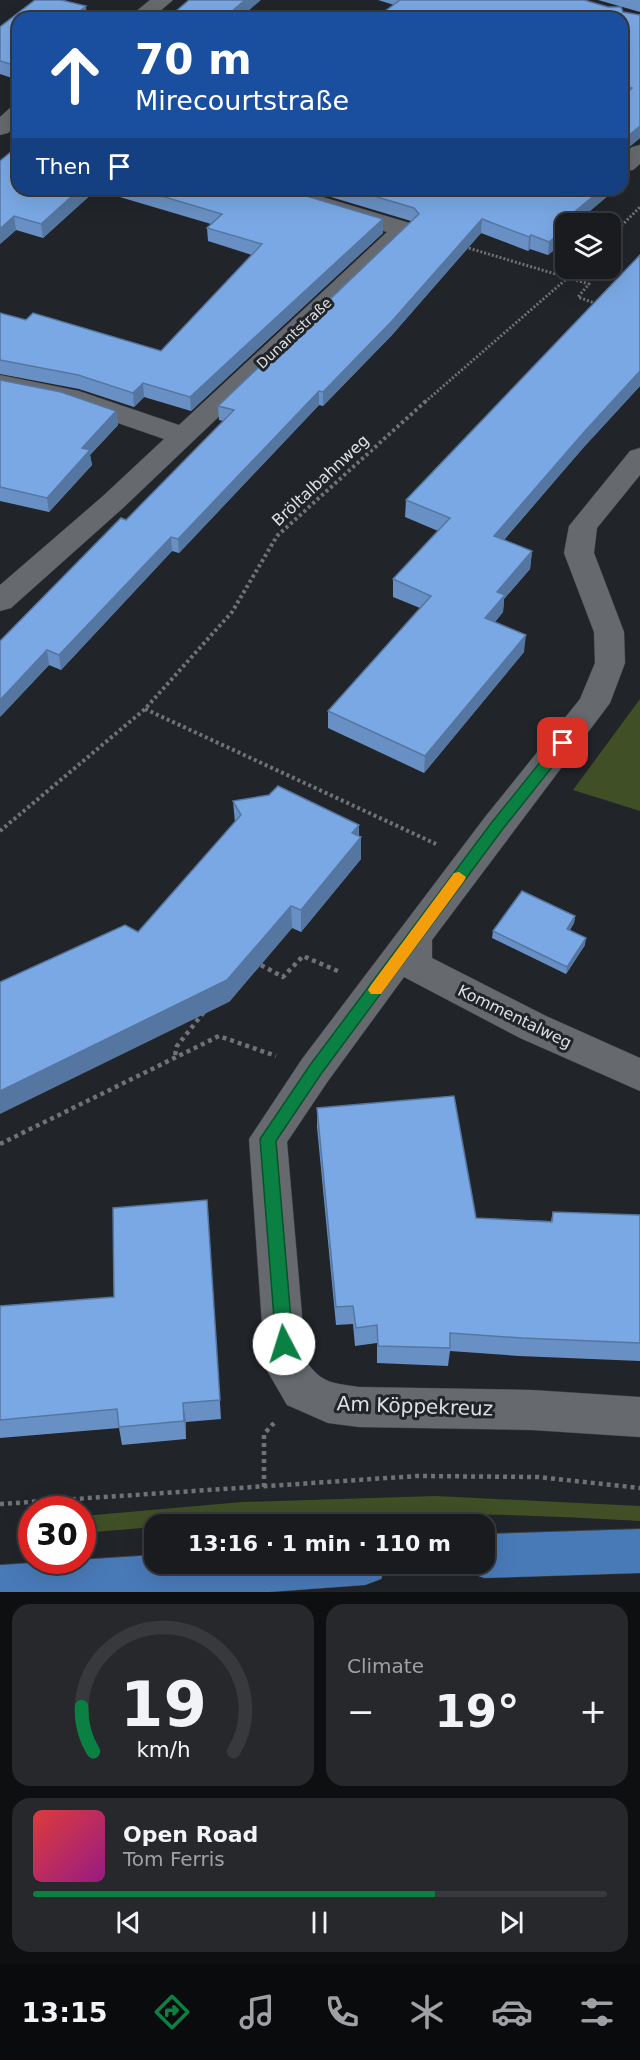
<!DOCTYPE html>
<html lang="en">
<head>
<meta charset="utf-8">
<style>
  body { margin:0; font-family:"DejaVu Sans",sans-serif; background:#26282c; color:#f1f3f6; height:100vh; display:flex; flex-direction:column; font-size:22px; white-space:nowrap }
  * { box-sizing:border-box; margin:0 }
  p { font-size:20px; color:#9fa1a4 }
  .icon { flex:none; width:33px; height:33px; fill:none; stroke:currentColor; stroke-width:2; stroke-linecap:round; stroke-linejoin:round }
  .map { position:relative; height:1592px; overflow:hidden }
  .details { display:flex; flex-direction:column; gap:12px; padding:12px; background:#0e0f11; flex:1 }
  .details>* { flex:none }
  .top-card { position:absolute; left:12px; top:12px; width:616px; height:183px; border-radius:18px; box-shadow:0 6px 24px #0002,0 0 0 2px #37393d; background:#1a4fa0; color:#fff; overflow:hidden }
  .controls { position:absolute; left:555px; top:213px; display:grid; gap:12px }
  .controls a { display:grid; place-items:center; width:66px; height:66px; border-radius:12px; background:#191b1f; box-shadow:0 6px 24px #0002,0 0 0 2px #37393d; font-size:30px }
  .speed { position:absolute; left:18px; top:1496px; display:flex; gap:12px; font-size:30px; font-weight:700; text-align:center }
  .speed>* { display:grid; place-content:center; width:78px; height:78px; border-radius:50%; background:#191b1f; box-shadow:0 6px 24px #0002,0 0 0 2px #37393d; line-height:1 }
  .speed .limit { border:9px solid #d22; background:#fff; color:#111 }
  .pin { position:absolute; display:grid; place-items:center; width:51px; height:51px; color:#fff; margin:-26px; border-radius:12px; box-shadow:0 3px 9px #0006 }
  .me { position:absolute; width:66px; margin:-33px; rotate:355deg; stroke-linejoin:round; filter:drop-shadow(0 0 4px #0008) }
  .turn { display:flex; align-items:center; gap:21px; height:126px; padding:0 24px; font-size:27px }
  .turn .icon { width:78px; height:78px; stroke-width:2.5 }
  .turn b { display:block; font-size:42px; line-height:51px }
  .then { display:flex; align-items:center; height:57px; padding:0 24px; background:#0003; gap:12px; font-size:22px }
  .big { font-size:45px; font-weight:800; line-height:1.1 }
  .details .tile { flex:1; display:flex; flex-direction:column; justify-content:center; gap:9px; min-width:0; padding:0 21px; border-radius:18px; background:#26282c }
  .details .dial { align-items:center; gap:0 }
  .dial svg { height:156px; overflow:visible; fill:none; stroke:#37393d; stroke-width:7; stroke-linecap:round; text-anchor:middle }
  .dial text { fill:#f1f3f6; stroke:none }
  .song { display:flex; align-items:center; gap:18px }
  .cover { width:72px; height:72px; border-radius:9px; background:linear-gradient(135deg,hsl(0 70% 55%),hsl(310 70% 35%)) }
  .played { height:6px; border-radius:3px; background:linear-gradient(90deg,#0b8043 70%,#37393d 70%) }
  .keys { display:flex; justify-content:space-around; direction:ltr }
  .heat { display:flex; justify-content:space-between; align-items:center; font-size:33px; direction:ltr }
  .details .tiles { flex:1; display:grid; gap:12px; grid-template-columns:1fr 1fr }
  .tile:last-child { grid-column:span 2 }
  .trip { position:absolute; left:144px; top:1514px; width:351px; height:60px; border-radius:18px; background:#191b1f; box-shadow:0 6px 24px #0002,0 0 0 2px #37393d; font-weight:800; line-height:60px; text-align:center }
  .dock { display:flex; height:96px; justify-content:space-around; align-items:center; background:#0a0b0c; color:#9fa1a4 }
  .dock .icon { width:42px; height:42px }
  .dock .current { color:#0b8043 }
  .dock b { font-size:27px; color:#f1f3f6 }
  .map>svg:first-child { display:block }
  .green { fill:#404f25 }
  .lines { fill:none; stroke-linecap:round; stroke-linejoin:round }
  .minor-casing { stroke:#3e4043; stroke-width:1 }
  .major-casing { stroke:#3e4043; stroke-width:1 }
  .path-far2 { stroke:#6f7276; stroke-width:3; stroke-dasharray:2 2; stroke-linecap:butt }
  .path-far1 { stroke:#6f7276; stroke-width:4; stroke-dasharray:3 3; stroke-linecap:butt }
  .path { stroke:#6f7276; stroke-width:4.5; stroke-dasharray:4 4; stroke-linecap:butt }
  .minor { fill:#666a6f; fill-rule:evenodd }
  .major { fill:#497ab8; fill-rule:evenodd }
  .wall { fill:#6990c4 }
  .shaded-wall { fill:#5576a0 }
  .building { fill:#7aa8e4; stroke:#5576a0; stroke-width:1.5 }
  .route { fill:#0b8043; stroke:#07532c; stroke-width:1.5 }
  .slow { fill:#f59e0b }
  .labels { text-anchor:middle; stroke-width:6; stroke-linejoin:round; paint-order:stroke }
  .far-street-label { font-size:14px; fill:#dee0e3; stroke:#212429 }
  .street-label { font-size:16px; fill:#dee0e3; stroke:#212429 }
  .near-street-label { font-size:20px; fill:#dee0e3; stroke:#212429 }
</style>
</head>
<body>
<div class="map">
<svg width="640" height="1592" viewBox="0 0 640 1592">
  <rect width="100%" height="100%" fill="#212429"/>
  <!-- green -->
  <g class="green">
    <path d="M640,699V811L573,790Z"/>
    <path d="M436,1496L640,1506V1521C534,1515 428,1511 322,1515C266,1517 211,1524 154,1524V1527L83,1533V1516L242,1502Z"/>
  </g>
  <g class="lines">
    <!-- minor casing -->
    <g class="minor-casing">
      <g id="minor">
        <path d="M150,0H173L152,18H128Z"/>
        <path d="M18,106V124L8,133L0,135V117L10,108Z"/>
        <path d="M640,145V164L633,170L622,171V155L632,147Z"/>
        <path d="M259,189H296L413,224L416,229L123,508L11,608L0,611V585L103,496L164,439L63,404L0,391V375L79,391L179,425L387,232L263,194Z"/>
        <path d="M640,448V475L597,528L594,553L624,632L625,663L610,703L432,940V958L546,1016L640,1058V1091L520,1038L404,977L328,1081L287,1142L306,1361C322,1384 333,1383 359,1387L532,1390L640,1397V1437L532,1430L359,1427L328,1423L287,1405L265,1367L249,1139L302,1059L485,817L580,699L595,663L594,632L564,553L569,526L630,451Z"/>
      </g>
    </g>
    <!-- major casing -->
    <g class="major-casing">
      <g id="major">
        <path d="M640,1529V1573L484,1578L468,1572L465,1563H484V1534Z"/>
        <path d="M154,1555V1563H387L381,1579L365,1585L269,1592H0V1565Z"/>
      </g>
    </g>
    <!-- path-far2 -->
    <g class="path-far2">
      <path d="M610,237L640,207"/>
      <path d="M465,247L589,284L578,297L597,304"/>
      <path d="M425,402L579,268"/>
    </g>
    <!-- path-far1 -->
    <g class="path-far1">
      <path d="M145,709L436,844"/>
      <path d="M0,831L145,709L232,612L277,536L427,400"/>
    </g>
    <!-- path -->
    <g class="path">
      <path d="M261,965L283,977L303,956L340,972"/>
      <path d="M175,1055L177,1046L204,1012"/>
      <path d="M0,1144L219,1036L276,1056"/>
      <path d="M264,1487V1434L274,1423"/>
      <path d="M0,1504L417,1476L538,1477L640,1488"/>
    </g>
    <!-- minor -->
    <use href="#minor" class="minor"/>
    <!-- major -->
    <use href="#major" class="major"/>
  </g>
  <!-- wall -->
  <g class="wall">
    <path d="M378,0H584L608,7H621L640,138L622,153V18L394,5Z"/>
    <path d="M598,0H640V12Z"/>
    <path d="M0,27L16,76L12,78L0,74Z"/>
    <path d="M18,189H283L383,219V233L191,411L144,397L134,407L79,389L0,374V313L26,320L161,351L252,255L208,241L207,228L211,224L96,190L43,238L16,230L0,244Z"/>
    <path d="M304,189H616L578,221L566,224V240L548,255L530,249L528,251L481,233L392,335L323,406L319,405L179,553L172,551L61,670L49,665L0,717L126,520L223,421L219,420L218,406L411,221Z"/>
    <path d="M640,255V386L583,448L504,540L532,551L530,569L504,599L503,612L495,622L524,652L424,773L328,728V711L420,608L393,597V579L438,531L405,517L406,500Z"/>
    <path d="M0,380L116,411L118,425L90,455L92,465L49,512L0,501Z"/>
    <path d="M233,801L359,825V836L361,859L301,932L292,928L229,1002L138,932L235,823Z"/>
    <path d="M575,916L574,923L570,930L585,945L566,974L492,938L493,931Z"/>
    <path d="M317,1108L476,1218L551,1221L553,1212L640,1215V1361L519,1356L450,1351L448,1366L377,1363V1343L355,1346L353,1324L336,1325L317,1127Z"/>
    <path d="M207,1200L221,1419L186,1422V1439L122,1445L119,1428L0,1438V1306L114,1297Z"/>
  </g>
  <!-- shaded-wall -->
  <g class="shaded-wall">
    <path d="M245,0H261L240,18H224Z"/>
    <path d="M86,6L87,18H71Z"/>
    <path d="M18,59V75L12,78L10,64Z"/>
    <path d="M640,126V138L622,153V141Z"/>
    <path d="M628,167L626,180L622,184V172Z"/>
    <path d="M80,189H96V190L43,238L41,224Z"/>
    <path d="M602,189H616L578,221V224H570L572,214Z"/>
    <path d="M14,216L16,230L0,244V229Z"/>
    <path d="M383,219V233L191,411L190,397Z"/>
    <path d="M482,219L481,233L392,335L323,406V392Z"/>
    <path d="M566,228V240L548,255L549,242Z"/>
    <path d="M531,235L530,249L528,251L529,237Z"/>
    <path d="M640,371V386L583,448L492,553L494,536L585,431Z"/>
    <path d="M143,383L144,397L134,407L133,393Z"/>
    <path d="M319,391V405L179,553L178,539Z"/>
    <path d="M116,411L118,425L90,455L92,465L49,512L47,498L82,448Z"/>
    <path d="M171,537L172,551L61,670L59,655Z"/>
    <path d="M532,551L530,569L504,599L503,612L484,635L485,618L497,592Z"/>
    <path d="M526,635L524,652L424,773L425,756Z"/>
    <path d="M47,650L49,665L0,717V700Z"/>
    <path d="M359,825L358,840L361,837V859L301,932V910L352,833Z"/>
    <path d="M291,906L292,928L229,1002L0,1114V1091Z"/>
    <path d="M575,916L574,923L566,936L567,929Z"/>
    <path d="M586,938L585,945L566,974L567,967Z"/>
    <path d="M183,1403L186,1422V1439L184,1421Z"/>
  </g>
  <!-- building -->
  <g class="building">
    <path d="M35,0H61L86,6L71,18H18V59L10,64L0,61V27Z"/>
    <path d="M189,0H245L224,18H168Z"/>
    <path d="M400,0H584L608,7H621L623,12L640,15V126L622,141V97L632,88L622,85V18H376Z"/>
    <path d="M18,146V189H80L41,224L14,216L0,229V161Z"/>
    <path d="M622,165L628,167L622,172Z"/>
    <path d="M138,189H283L383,219L190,397L143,383L133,393L78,375L0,360V313L26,320L33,313L161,351L262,244L207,228L222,214Z"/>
    <path d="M350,189H602L572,214L579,216L570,224H566V228L549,242L531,235L529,237L482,219L392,321L323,392L319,391L178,539L171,537L59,655L47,650L0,700V641L121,518L126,520L234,410L218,406L419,214L414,208Z"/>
    <path d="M640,255V371L585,431L494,536L532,551L497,592L505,595L485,618L526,635L425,756L328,711L431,596L393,579L450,518L406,500Z"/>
    <path d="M0,380L61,392L116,411L82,448L90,450L47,498L0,487Z"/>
    <path d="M278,786L359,825L352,833L361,837L301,910L291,906L227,980L0,1091V982L125,925L138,932L241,815L233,801L269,795Z"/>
    <path d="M522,891L575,916L567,929L586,938L567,967L493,931Z"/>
    <path d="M454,1096L476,1218L552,1222L553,1212L640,1215V1343L522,1338L450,1333V1348L378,1346L377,1325L356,1328L353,1306L336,1307L317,1108Z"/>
    <path d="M207,1200L220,1400L183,1403L184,1421L119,1427L117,1409L0,1420V1306L114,1297L113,1208Z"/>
  </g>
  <!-- route -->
  <path class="route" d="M563,738L568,740L569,743L568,747L502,830L321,1074L276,1141L293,1344L290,1350L284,1352L278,1350L276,1344L260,1139L310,1065L492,822L558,740Z"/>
  <!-- slow -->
  <path class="slow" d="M459,872L466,877L464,881L381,994H371L368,990L371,985L454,873Z"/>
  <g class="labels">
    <!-- far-street labels -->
    <g class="far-street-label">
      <text transform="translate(294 333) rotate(-43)" y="5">Dunantstraße</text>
    </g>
    <!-- street labels -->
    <g class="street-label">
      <text transform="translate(320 480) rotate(-43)" y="6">Bröltalbahnweg</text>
      <text transform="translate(515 1016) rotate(26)" y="6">Kommentalweg</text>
    </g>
    <!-- near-street labels -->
    <g class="near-street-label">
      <text transform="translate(415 1406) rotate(2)" y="7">Am Köppekreuz</text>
    </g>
  </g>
</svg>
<div class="controls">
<a><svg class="icon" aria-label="layers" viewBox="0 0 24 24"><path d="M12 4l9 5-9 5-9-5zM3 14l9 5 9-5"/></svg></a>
</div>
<div class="speed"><div class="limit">30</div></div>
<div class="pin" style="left:563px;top:743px;background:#d93025"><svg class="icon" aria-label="arrive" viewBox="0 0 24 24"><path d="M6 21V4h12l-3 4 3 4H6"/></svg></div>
<svg class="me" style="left:284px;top:1344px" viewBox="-20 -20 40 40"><circle r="19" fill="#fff"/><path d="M0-13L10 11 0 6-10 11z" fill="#0b8043"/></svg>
<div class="trip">13:16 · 1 min · 110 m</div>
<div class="top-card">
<div class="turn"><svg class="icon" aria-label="ahead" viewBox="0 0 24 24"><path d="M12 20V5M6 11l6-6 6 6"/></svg><div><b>70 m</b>Mirecourtstraße</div></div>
<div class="then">Then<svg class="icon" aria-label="arrive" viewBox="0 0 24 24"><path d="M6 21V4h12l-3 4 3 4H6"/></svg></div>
</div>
</div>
<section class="details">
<div class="tiles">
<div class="tile dial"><svg viewBox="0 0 100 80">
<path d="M14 69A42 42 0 1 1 86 69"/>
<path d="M14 69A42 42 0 0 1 8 46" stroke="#0b8043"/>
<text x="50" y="56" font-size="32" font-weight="700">19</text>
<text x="50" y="72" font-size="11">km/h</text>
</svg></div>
<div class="tile"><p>Climate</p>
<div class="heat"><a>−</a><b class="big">19°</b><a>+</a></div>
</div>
<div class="tile">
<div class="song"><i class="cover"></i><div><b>Open Road</b><p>Tom Ferris</p></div></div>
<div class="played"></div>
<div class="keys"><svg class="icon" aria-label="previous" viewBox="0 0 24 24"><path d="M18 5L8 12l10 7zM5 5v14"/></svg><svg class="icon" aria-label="pause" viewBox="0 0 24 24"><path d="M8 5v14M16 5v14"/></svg><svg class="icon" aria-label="next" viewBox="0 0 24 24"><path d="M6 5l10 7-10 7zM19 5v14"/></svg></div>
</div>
</div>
</section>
<nav class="dock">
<b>13:15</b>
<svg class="icon current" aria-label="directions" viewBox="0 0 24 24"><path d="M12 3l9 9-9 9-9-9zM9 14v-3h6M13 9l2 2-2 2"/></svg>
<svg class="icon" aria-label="music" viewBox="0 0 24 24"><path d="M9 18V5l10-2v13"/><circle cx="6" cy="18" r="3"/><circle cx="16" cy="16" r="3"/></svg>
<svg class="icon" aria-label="phone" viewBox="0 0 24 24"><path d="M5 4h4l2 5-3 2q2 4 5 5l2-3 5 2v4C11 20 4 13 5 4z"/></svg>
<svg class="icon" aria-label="climate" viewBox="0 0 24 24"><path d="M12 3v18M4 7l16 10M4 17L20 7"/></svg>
<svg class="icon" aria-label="car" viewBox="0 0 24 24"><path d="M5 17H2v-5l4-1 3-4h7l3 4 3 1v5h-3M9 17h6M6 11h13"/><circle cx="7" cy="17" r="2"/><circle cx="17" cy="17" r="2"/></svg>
<svg class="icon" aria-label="filters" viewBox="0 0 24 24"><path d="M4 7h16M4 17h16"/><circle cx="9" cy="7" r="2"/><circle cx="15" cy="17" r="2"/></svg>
</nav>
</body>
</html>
